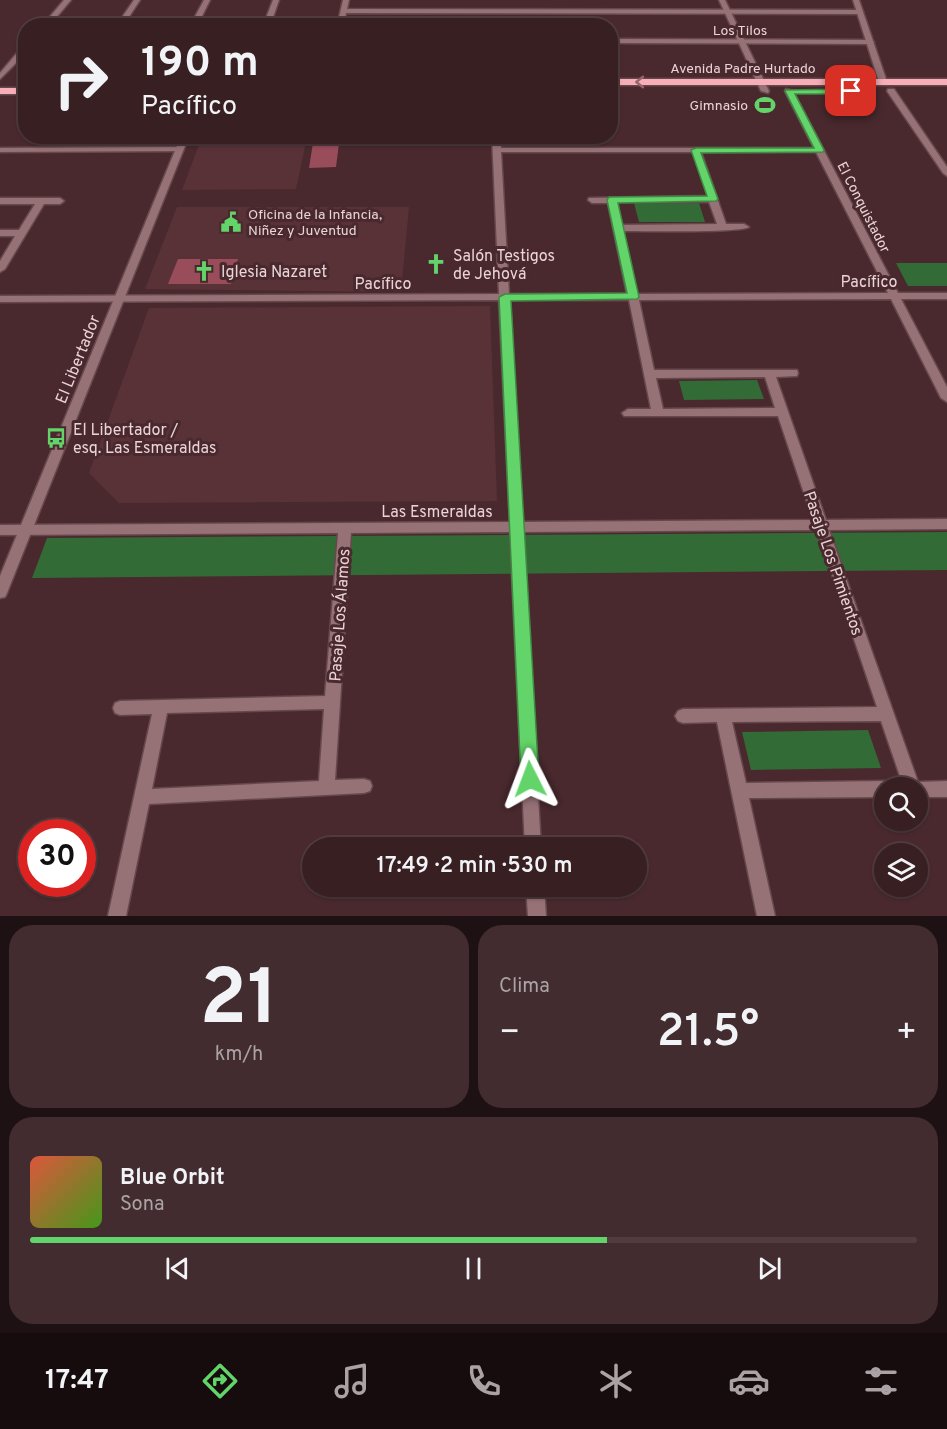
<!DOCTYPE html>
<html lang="es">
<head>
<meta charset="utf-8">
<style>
  body { margin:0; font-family:Overpass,sans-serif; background:#422c2f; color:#f1f3f6; height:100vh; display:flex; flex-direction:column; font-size:22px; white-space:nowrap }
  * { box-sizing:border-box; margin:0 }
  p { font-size:20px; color:#aaa2a5 }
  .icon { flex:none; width:33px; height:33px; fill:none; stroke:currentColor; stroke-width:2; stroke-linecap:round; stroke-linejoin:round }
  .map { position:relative; height:916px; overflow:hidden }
  .drawer { display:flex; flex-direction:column; gap:9px; padding:9px; background:#1e1113; flex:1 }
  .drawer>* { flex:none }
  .top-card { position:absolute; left:18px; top:18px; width:600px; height:126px; border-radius:24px; box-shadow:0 2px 4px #0004,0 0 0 2px #513d40; background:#371f22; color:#f1f3f6; overflow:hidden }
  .fabs { position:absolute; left:874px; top:777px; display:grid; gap:12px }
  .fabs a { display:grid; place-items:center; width:54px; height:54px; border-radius:50%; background:#371f22; box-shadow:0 2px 4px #0004,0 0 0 2px #513d40; font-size:30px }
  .speed { position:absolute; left:18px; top:819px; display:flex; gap:12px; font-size:30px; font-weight:700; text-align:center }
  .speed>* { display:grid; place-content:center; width:78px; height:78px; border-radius:50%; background:#371f22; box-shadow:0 2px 4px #0004,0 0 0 2px #513d40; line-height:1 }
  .speed .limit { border:9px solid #d22; background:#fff; color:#111 }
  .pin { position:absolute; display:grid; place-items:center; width:51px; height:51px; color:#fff; margin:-26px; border-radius:12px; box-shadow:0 3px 9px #0006 }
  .me { position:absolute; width:66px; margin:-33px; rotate:357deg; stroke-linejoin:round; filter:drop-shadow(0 0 4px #0008) }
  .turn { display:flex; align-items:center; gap:21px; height:126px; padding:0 24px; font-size:27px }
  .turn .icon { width:78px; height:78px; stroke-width:2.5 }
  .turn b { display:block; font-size:42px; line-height:51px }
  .big { font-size:45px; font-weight:600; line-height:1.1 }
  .drawer .widget { flex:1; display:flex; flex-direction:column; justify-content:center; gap:9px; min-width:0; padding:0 21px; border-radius:24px; background:#422c2f }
  .drawer .dial { align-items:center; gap:0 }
  .dial b { font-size:78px; line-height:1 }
  .song { display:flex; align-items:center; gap:18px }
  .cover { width:72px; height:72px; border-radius:9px; background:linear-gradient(135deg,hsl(10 70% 55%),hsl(100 70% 35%)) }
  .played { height:6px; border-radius:3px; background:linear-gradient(90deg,#62d469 65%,#513d40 65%) }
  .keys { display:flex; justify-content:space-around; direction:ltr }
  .heat { display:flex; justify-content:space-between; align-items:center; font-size:33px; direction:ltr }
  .drawer .tiles { flex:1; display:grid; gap:9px; grid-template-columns:1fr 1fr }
  .widget:last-child { grid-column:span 2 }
  .trip { position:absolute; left:302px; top:837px; width:345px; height:60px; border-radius:30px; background:#371f22; box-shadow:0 2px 4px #0004,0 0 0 2px #513d40; font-weight:600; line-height:60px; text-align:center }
  .tab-bar { display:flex; height:96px; justify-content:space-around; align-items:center; background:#160c0e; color:#aaa2a5 }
  .tab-bar .icon { width:42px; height:42px }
  .tab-bar .current { color:#62d469 }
  .tab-bar b { font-size:27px; color:#f1f3f6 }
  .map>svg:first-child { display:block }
  .built { fill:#593238 }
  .green { fill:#336b36 }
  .building { fill:#994c5a }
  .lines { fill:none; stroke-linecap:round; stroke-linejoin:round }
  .minor-casing { stroke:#66484c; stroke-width:3 }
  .tertiary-casing { stroke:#66484c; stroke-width:3 }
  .primary-casing { stroke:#66484c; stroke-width:3 }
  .minor { fill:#967176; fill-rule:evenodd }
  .tertiary { fill:#967176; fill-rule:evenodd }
  .primary { fill:#f8aeb8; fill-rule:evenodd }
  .oneway { stroke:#98656c }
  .route { fill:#62d469; stroke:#408a44; stroke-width:1.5 }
  .labels { text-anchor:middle; stroke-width:6; stroke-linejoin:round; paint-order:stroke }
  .far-street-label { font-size:14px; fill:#ead4d7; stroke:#49292e }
  .far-poi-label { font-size:14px; fill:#ead4d7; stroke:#49292e; text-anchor:end }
  .poi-label { font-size:16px; fill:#ead4d7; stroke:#49292e; text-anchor:start }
  .street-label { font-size:16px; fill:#ead4d7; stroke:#49292e }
</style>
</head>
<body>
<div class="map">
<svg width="947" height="916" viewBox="0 0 947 916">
  <rect width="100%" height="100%" fill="#49292e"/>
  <!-- built -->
  <g class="built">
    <path d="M202,137H307L296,189L182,190Z"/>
    <path d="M177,207H409L401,292L145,289Z"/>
    <path d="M490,306L497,501L119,503L89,473L149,308Z"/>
  </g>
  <!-- green -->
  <g class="green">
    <path d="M634,203H699L705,222H639Z"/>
    <path d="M896,263H947V286H908Z"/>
    <path d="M757,380L764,399L684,400L679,381Z"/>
    <path d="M947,532V570L32,578L47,538Z"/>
    <path d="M868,730L881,768L751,770L742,732Z"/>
  </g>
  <!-- building -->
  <g class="building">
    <path d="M314,136H340L336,167L309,168Z"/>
    <path d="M178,259H238L231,284H168Z"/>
  </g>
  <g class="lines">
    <!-- minor casing -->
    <g class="minor-casing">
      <g id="minor">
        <path d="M64,0H71L49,26H42Z"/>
        <path d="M134,0H140L123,26H116Z"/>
        <path d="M204,0H210L197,26H190Z"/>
        <path d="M273,0H279L270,26H263Z"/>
        <path d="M343,0H349L347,9L860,10L863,12L860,14L346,13L344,26H337Z"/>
        <path d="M610,39L870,40L874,42L870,44L610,43Z"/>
        <path d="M23,46H26V53L0,79V73Z"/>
        <path d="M786,89L793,91L898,293H947V299H901L947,387V402L941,398L891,299L639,300L654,370H797L798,373L797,376L776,377L826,520L947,519V529L829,530L918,782L947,781V797H918V788H904L881,721L732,722L746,783L885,781L891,784L892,788H885V797L749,798L775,916H757L717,722L683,723L678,721L675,716L678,711L683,709L877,707L817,530L523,532L541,848H525L510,532L351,533L335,780L364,779L370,781L372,786L370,791L364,793L149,804L126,916H108L152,714L120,715L115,713L113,708L115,703L120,701L325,696L338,533L0,535V525L510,522L499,300L0,302V296L499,294L492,136H500L501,148H814L785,91ZM501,152H693L708,196L589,198L588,200L592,203H608L627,294H509ZM701,152H816L888,293L637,294L623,231C642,231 740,233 749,227L744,224H726ZM617,202H709L717,224L622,225ZM510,300H629L651,409H628L622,413L624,416H778L813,520L522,522ZM765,377L775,408L663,409L656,378ZM324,709L319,781L152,789L167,713Z"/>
        <path d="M888,89H894L947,167V176L943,173L887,91Z"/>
        <path d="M183,147V151H180L0,152V148Z"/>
        <path d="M0,198H60L64,201L60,204H44L5,269L0,272V261L15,236H0V230H19L35,204H0Z"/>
        <path d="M526,886H544L546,916H528Z"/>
      </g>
    </g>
    <!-- tertiary casing -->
    <g class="tertiary-casing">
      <g id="tertiary">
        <path d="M719,0H725L769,91L768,93L761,91Z"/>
        <path d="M853,0H859L887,82L886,84L879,82Z"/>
        <path d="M181,136H189L7,593L5,597L0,598V576Z"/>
      </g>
    </g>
    <!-- primary casing -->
    <g class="primary-casing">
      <g id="primary">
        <rect x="610" y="79" width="337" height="6"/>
        <rect x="0" y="88" width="26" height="6"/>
      </g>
    </g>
    <!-- minor -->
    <use href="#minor" class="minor"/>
    <!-- tertiary -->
    <use href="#tertiary" class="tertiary"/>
    <!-- primary -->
    <use href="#primary" class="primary"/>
  </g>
  <!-- one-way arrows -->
  <defs><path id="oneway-chevron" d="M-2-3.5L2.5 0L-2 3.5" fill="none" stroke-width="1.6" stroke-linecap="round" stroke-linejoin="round" transform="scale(1.5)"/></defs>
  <use class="oneway" href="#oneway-chevron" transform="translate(640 82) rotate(-180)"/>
  <!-- route -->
  <path class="route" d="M786,90L851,89L855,91L851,94H795L824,150L823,152L701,153L718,199L716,201L618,203L639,297L637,299L511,301L539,779L536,785L530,787L523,785L521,779L499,297L505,294L627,293L607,200L609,197L707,196L691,150L696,148H814L785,91Z"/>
  <!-- icons -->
  <defs>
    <g id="stadium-bare" transform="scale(1.62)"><path d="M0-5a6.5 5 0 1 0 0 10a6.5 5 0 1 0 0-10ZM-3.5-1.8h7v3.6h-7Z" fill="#62d469" stroke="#49292e" stroke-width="2.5" paint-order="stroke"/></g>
    <g id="civic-bare" transform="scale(1.62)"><path d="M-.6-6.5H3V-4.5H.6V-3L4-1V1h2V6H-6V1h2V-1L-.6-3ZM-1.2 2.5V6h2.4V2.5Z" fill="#62d469" stroke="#49292e" stroke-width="2.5" paint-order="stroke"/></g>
    <g id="church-bare" transform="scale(1.62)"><path d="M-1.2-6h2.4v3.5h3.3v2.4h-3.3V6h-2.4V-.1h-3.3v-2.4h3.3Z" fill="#62d469" stroke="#49292e" stroke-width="2.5" paint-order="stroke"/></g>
    <g id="bus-bare" transform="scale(1.62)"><path d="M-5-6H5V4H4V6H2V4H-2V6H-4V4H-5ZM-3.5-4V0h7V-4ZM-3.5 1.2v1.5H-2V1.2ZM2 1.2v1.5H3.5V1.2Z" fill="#62d469" stroke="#49292e" stroke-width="2.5" paint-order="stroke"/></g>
  </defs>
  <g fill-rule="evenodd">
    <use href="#stadium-bare" x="765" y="105"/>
    <use href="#civic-bare" x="231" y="222"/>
    <use href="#church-bare" x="436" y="264"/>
    <use href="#church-bare" x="204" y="271"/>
    <use href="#bus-bare" x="56" y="438"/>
  </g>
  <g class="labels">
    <!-- far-street labels -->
    <g class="far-street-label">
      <text x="740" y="35">Los Tilos</text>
      <text x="743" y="73">Avenida Padre Hurtado</text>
      <text transform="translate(864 207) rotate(63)" y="5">El Conquistador</text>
    </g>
    <!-- far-poi labels -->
    <g class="far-poi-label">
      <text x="748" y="110">Gimnasio</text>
      <text x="248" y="219" text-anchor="start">Oficina de la Infancia,<tspan x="248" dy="16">Niñez y Juventud</tspan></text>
    </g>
    <!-- poi labels -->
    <g class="poi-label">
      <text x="453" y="261">Salón Testigos<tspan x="453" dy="18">de Jehová</tspan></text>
      <text x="221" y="277">Iglesia Nazaret</text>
      <text x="73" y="435">El Libertador /<tspan x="73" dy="18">esq. Las Esmeraldas</tspan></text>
    </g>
    <!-- street labels -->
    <g class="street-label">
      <text x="869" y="287">Pacífico</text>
      <text x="383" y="289">Pacífico</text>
      <text transform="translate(77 359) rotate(-68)" y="6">El Libertador</text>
      <text x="437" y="517">Las Esmeraldas</text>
      <text transform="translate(834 563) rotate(71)" y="6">Pasaje Los Pimientos</text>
      <text transform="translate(339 615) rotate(-86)" y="6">Pasaje Los Álamos</text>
    </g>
  </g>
</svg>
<div class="fabs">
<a><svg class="icon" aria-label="search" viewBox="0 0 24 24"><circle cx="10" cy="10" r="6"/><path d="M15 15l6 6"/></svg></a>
<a><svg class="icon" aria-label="layers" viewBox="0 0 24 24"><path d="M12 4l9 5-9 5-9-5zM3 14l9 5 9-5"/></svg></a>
</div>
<div class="speed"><div class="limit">30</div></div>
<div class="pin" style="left:851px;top:91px;background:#d93025"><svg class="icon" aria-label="arrive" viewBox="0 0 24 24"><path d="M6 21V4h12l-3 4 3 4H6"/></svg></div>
<svg class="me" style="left:530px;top:779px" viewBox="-20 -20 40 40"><path d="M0-17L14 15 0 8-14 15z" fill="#62d469" stroke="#fff" stroke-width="4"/></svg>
<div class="trip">17:49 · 2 min · 530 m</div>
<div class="top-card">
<div class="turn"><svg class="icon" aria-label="right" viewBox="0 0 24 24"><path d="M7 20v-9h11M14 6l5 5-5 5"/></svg><div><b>190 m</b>Pacífico</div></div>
</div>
</div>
<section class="drawer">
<div class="tiles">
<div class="widget dial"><b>21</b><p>km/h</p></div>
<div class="widget"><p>Clima</p>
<div class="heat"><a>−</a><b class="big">21.5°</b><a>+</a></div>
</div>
<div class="widget">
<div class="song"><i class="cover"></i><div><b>Blue Orbit</b><p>Sona</p></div></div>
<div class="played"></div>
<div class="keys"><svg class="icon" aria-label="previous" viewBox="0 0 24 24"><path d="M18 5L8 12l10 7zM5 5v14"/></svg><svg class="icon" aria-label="pause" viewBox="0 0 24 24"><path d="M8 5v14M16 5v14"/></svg><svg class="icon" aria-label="next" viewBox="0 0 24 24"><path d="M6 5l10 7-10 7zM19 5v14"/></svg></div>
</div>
</div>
</section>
<nav class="tab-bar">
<b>17:47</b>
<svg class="icon current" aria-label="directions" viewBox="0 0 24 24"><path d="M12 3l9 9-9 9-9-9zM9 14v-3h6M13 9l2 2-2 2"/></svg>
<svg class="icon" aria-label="music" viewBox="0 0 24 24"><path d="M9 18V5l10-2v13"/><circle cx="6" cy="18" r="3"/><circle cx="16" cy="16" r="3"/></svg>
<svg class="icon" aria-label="phone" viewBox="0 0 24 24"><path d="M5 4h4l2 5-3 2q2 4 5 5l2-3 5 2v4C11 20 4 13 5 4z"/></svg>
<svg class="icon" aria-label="climate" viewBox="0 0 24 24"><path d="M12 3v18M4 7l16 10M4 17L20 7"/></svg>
<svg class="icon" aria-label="car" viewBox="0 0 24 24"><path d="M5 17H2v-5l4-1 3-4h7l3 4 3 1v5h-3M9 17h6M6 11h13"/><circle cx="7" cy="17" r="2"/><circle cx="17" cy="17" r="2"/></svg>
<svg class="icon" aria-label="filters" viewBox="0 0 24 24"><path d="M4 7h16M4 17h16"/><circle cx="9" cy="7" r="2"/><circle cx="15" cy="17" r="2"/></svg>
</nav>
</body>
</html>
